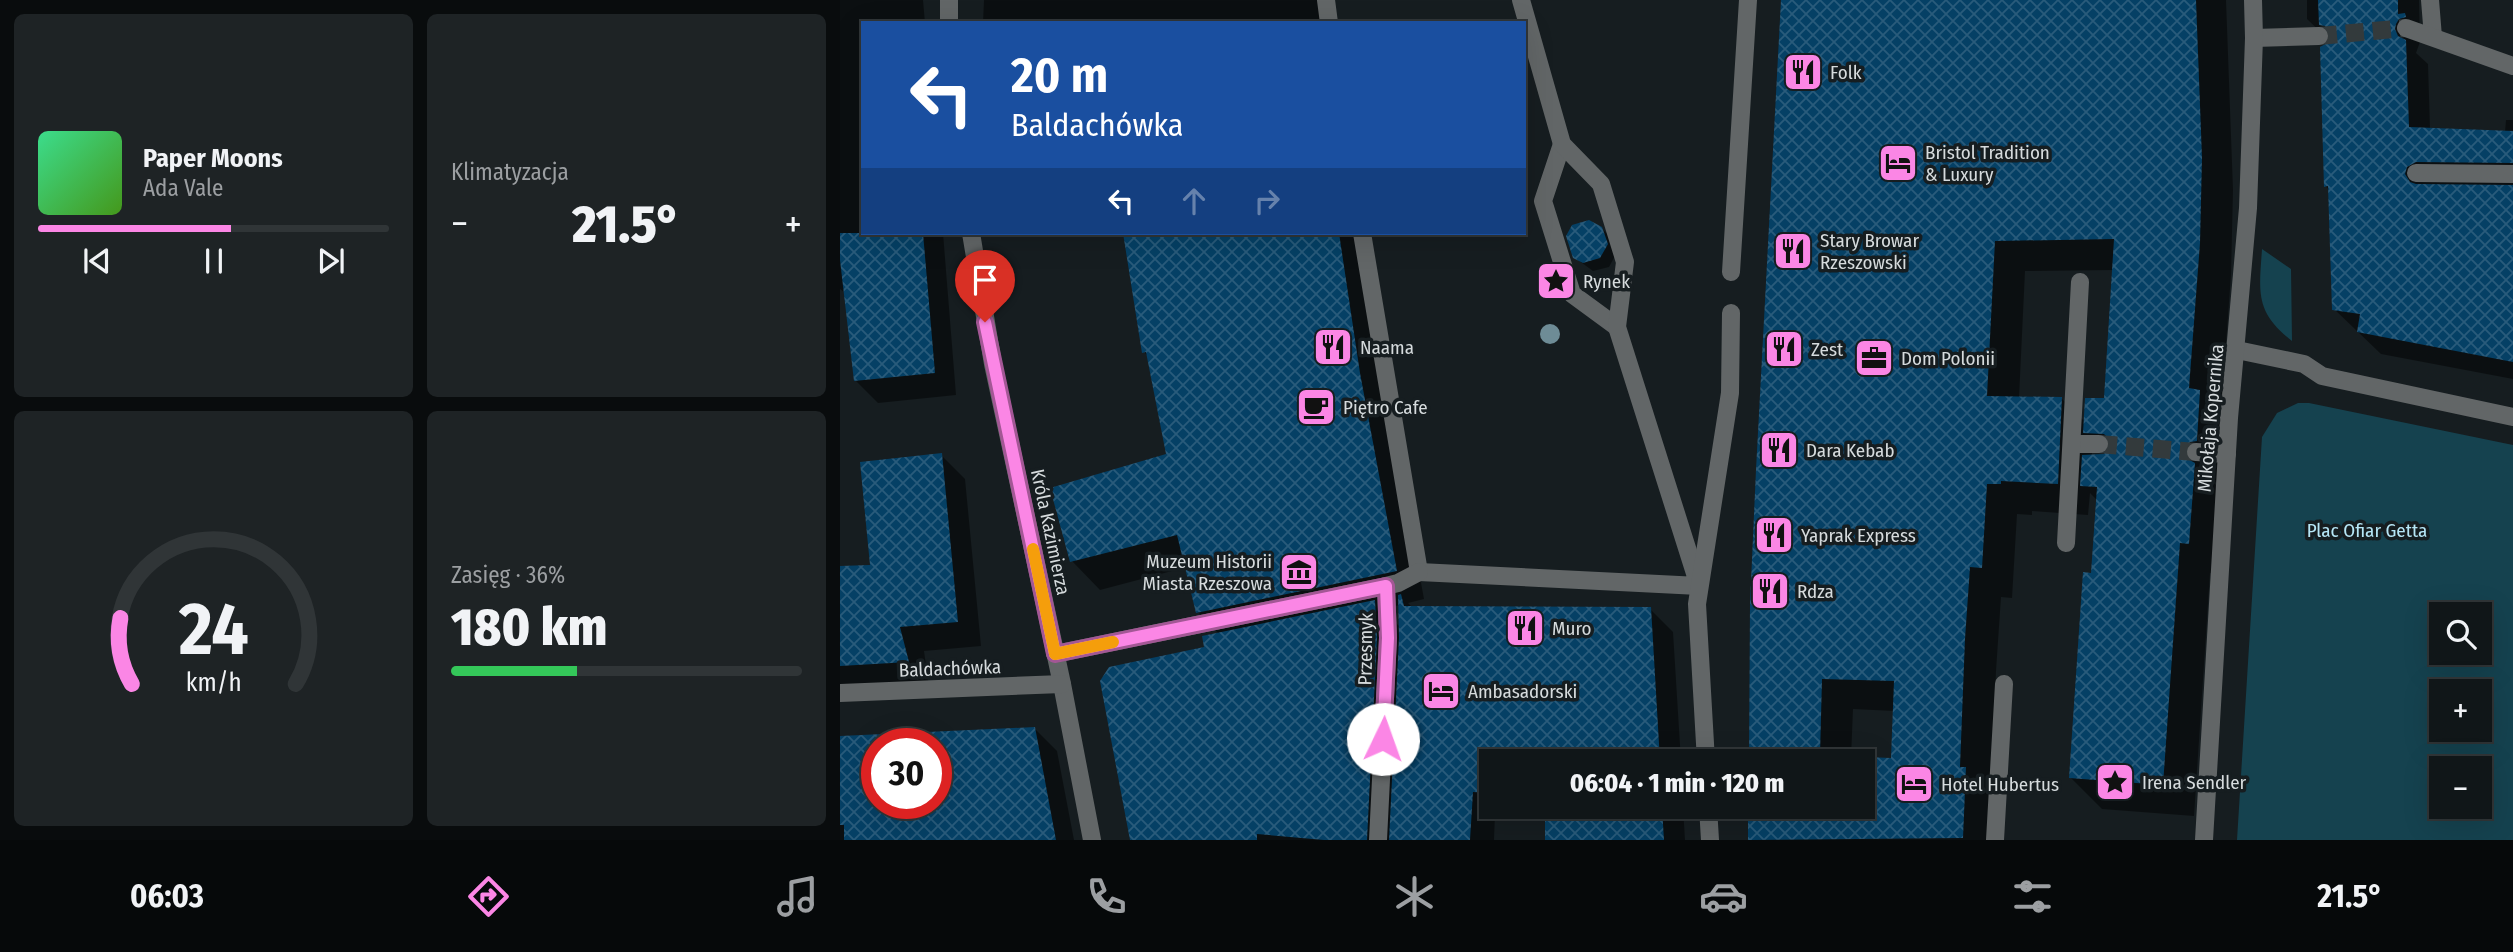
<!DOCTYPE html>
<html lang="pl">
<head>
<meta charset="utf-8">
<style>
  body { margin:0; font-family:"Fira Sans Condensed",sans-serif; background:#1e2325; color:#f1f3f6; height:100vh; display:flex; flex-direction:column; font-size:26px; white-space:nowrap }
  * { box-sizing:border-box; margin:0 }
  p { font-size:23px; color:#9c9fa2 }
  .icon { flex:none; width:38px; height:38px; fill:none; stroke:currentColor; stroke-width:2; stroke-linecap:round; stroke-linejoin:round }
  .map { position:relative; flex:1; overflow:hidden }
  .drawer { display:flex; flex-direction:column; gap:14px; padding:14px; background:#090c0d; width:840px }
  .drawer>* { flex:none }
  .guide { position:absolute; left:21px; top:21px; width:665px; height:214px; border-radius:0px; box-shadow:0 7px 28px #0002,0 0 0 2px #303537; background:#1a4fa0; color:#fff; overflow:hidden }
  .tools { position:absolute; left:1589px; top:602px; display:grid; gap:14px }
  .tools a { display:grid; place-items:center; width:63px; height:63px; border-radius:0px; background:#101618; box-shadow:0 7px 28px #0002,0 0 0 2px #303537; font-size:35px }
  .speed { position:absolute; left:21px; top:728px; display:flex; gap:14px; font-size:35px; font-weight:700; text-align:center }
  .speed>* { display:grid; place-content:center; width:91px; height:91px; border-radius:50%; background:#101618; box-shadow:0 7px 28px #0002,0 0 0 2px #303537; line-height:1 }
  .speed .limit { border:10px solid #d22; background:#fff; color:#111 }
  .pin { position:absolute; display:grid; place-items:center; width:60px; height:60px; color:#fff; margin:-72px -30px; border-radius:50% 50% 50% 0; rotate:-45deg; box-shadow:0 0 7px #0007 }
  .pin .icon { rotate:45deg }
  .me { position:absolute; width:77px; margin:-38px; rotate:3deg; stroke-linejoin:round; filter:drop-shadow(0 0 5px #0008) }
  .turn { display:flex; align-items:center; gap:24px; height:147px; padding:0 35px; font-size:32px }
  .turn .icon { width:91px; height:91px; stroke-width:2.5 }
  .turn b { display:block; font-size:49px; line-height:60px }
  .lanes { display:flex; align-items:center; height:66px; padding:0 35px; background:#0003; justify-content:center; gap:35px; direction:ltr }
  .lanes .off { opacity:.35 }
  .big { font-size:52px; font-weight:800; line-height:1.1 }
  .drawer .widget { flex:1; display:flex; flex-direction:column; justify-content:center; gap:10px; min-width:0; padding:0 24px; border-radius:10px; background:#1e2325 }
  .drawer .dial { align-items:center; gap:0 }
  .dial svg { height:182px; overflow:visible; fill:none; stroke:#303537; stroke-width:7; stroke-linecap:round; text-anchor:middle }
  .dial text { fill:#f1f3f6; stroke:none }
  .song { display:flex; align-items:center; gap:21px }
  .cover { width:84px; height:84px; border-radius:10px; background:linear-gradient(135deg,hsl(150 70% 55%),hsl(100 70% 35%)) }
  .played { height:7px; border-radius:4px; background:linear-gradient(90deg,#fb86e5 55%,#303537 55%) }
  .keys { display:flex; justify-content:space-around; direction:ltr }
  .heat { display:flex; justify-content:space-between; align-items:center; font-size:38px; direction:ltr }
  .charge { height:10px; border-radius:5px; background:linear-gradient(90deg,#34c759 36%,#303537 0) }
  .drawer .tiles { flex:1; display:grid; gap:14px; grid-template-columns:repeat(2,1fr) }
  .trip { position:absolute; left:639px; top:749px; width:396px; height:70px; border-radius:0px; background:#101618; box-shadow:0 7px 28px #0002,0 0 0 2px #303537; font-weight:800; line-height:70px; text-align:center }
  .dock { display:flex; height:112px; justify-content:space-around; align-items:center; background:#06090a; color:#9c9fa2 }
  .dock .icon { width:49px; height:49px }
  .dock .current { color:#fb86e5 }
  .dock b { font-size:32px; color:#f1f3f6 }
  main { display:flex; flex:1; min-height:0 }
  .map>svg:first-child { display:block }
  .green { fill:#15424f; fill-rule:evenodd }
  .shadow { fill:#0007; fill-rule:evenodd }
  .building { fill:url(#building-cross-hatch); fill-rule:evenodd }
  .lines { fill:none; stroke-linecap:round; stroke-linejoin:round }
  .minor-tunnel { stroke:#333a3c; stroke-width:18; stroke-dasharray:18 9; stroke-linecap:butt }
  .minor { stroke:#626667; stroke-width:18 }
  .tree { fill:#6e8c96 }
  .route-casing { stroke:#a35795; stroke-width:18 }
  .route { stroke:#fb86e5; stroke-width:12 }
  .slow { stroke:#f59e0b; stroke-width:12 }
  .labels { text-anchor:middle; stroke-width:7; stroke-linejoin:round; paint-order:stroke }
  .poi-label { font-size:19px; fill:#d6dbdd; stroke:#161d20; text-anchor:start }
  .street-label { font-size:19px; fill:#d6dbdd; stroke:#161d20 }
  .park-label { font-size:19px; fill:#b6e6f6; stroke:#161d20 }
</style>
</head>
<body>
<main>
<section class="drawer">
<div class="tiles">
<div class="widget">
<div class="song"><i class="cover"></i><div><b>Paper Moons</b><p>Ada Vale</p></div></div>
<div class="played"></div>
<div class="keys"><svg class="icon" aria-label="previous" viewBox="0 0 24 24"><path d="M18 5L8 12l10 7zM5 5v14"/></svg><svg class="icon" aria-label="pause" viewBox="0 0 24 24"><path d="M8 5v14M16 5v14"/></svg><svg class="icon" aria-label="next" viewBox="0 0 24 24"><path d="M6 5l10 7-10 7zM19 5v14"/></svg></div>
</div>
<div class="widget"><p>Klimatyzacja</p>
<div class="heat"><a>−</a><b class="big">21.5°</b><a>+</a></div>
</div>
<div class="widget dial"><svg viewBox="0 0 100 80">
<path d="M14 69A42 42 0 1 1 86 69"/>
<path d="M14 69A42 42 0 0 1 9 40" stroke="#fb86e5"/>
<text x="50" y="56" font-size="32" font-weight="700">24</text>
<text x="50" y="72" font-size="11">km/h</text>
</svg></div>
<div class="widget"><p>Zasięg · 36%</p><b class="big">180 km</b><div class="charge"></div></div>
</div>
</section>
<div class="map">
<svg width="1673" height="840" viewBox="0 0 1673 840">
  <defs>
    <pattern id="building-cross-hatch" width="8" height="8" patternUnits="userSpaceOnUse" patternTransform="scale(1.75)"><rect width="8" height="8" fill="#054065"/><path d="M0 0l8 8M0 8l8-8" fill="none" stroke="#295b7b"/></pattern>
  </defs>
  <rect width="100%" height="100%" fill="#161d20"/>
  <!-- green -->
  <g class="green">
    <path d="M1422,249L1451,269L1452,341C1415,312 1419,293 1422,249Z"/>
    <path d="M1458,403H1469L1673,445V840H1397L1422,437L1437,413ZM1601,614H1640V653H1601ZM1601,691H1640V730H1601ZM1601,768H1640V807H1601Z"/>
  </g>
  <!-- shadow -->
  <g class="shadow">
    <path d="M0,0H83L85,23H23V233H103L116,395L38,403L16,381L5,293L0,289Z"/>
    <path d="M144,0H491L494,23H143Z"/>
    <path d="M943,0H1386L1393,190L1391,275L1381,413L1390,423L1382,473L1375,483L1376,487L1386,496L1380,575L1370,573L1354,816L1262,809L1231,778L1253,575L1257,500L1250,493L1248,515L1192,511V515L1177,514L1172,598L1161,597L1156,671L1151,795L1160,840H911L910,807H1022V761H910L911,652ZM1274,270L1265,400L1246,423L1222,399L1179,398L1185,271ZM1252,439L1267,453L1252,457ZM1013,709L1054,711L1052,760L1011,758Z"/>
    <path d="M1467,0H1579L1580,42L1576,53L1588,64L1590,129L1665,132L1666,120H1673V379L1541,354L1494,309L1490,190L1485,186L1491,42L1467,19Z"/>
    <path d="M761,228L771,237L776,254L769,267L753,271L734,257Z"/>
    <path d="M286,233H523L537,342L584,599L568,603L573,608L810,609L833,632L841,761H651V807H843L845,840H707V816L655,813L654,840H291L367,649L379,634L358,612L347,567L260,590L232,561L329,456L309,357L304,352ZM560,605L561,628L542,609Z"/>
    <path d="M101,455L125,479L141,646L84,651L89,686L0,690V567L32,566Z"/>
    <path d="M195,729L217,751L234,840H0V737ZM37,744H96V803H37Z"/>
  </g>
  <!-- building -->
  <g class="building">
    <path d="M941,0H1356L1362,158L1360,243L1349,388L1360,390L1357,441L1350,442L1345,451L1346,458L1355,463L1349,544L1340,543L1323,785L1229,778L1243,572L1251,573L1257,487L1240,486L1242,455L1264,454L1270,445L1268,438L1264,434L1243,433L1245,398H1264L1274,239L1155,241L1147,396L1222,397L1218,484L1161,481V484H1147L1142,568L1130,567L1125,639L1120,767H1126L1123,838L908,840V807H1022V761H909L910,604L916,470ZM982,679L1054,681L1051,758L980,755Z"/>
    <path d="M1478,0H1558V14L1565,13L1566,17L1559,19L1556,24L1555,29L1558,36L1566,40L1569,127L1673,131V163L1576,162L1567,167L1565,174L1570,182L1576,184L1673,185V362L1517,332L1520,314L1492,310L1488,186L1484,187L1480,47L1489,42L1490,35L1485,26L1479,25Z"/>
    <path d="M749,220L762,227L768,244L760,258L743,263L733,258L726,236L732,225Z"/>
    <path d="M0,233H83L95,373L14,381L0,260Z"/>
    <path d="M283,233H499L520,373L557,571L356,613L337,535L230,562L210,488L326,454L306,352L302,353Z"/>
    <path d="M102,453L118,622L60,627L69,662L0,666V566L30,565L20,462Z"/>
    <path d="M561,594L564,606L811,607L820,761H651V793L633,792L630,840H549L559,638L558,595Z"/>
    <path d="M535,600L537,638L527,840H484L417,834V840H290L260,681L269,667L364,647L362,636Z"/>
    <path d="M195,727L216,840H4V825H0V736ZM37,744H96V803H37Z"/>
    <path d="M705,807H822L824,840H705Z"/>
  </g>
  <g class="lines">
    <!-- minor-tunnel -->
    <g class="minor-tunnel">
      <path d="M1479,36L1566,28"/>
      <path d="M1259,444L1356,452"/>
    </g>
    <!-- minor -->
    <g class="minor">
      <path d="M109,0V23"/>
      <path d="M486,0L489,23"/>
      <path d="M1590,0L1593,37"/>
      <path d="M1566,28L1673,66"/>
      <path d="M1414,38L1479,36"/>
      <path d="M722,144L703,201L732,294L777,327"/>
      <path d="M1576,173L1673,174"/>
      <path d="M131,233L153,364L222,684L252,840"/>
      <path d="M522,233L579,572"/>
      <path d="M891,272L908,0"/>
      <path d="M1397,350L1464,364L1482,376L1673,417"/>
      <path d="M1232,444H1259"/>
      <path d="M1356,452L1387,454"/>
      <path d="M1226,543L1240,282"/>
      <path d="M579,572L859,586L777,327L785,262L761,184L722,144L681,0"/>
      <path d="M215,654L546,586L558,583L579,572"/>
      <path d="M0,693L222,684"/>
      <path d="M866,761L857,604L890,393L891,313"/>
      <path d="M868,807L870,840"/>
      <path d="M538,840L548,638L546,586"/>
      <path d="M1155,840L1164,684"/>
      <path d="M1364,840L1389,418L1408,208L1414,38L1413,0"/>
    </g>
  </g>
  <!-- trees -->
  <circle class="tree" cx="710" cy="334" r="10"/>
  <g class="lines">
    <!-- route casing -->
    <g class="route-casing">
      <path id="route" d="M145,322L215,654L546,586L548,638L543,739"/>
    </g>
    <!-- route -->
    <use href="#route" class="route"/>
    <!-- slow -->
    <path class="slow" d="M193,549L215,654L273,642"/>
  </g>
  <!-- icons -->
  <defs>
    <g id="restaurant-square" transform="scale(2.0125)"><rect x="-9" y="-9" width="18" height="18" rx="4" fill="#fb86e5" stroke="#161d20"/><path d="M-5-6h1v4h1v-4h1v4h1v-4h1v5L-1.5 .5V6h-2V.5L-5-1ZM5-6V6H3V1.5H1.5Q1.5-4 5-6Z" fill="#111"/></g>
    <g id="hotel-square" transform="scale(2.0125)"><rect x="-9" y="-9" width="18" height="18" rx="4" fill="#fb86e5" stroke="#161d20"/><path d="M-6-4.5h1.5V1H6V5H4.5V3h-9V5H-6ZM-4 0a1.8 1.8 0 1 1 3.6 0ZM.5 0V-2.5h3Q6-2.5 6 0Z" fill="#111"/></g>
    <g id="sight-square" transform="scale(2.0125)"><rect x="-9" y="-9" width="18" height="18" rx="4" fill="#fb86e5" stroke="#161d20"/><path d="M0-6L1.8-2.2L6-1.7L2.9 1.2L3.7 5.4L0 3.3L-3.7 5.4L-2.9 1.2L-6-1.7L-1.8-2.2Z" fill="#111"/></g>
    <g id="office-square" transform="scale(2.0125)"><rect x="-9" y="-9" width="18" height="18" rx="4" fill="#fb86e5" stroke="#161d20"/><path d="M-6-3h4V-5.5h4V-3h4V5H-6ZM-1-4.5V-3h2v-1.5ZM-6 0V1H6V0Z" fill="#111"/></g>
    <g id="cafe-square" transform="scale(2.0125)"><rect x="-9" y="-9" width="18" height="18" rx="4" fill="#fb86e5" stroke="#161d20"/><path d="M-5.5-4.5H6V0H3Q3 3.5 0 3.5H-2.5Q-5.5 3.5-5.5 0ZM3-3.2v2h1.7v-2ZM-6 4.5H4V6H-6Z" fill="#111"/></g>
    <g id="museum-square" transform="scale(2.0125)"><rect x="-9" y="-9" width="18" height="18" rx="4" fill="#fb86e5" stroke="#161d20"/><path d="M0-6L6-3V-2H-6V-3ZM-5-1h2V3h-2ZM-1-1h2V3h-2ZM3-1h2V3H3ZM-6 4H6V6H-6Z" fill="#111"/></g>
  </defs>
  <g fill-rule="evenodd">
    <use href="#restaurant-square" x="963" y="72"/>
    <use href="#hotel-square" x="1058" y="163"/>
    <use href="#restaurant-square" x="953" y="251"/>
    <use href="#sight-square" x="716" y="281"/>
    <use href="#restaurant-square" x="493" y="347"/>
    <use href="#restaurant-square" x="944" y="349"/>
    <use href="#office-square" x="1034" y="358"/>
    <use href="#cafe-square" x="476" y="407"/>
    <use href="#restaurant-square" x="939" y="450"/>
    <use href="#restaurant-square" x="934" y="535"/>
    <use href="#museum-square" x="459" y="572"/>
    <use href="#restaurant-square" x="930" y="591"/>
    <use href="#restaurant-square" x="685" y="628"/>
    <use href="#hotel-square" x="601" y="691"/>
    <use href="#sight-square" x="1275" y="782"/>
    <use href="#hotel-square" x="1074" y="784"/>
  </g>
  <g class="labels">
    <!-- poi labels -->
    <g class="poi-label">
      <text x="990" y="79">Folk</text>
      <text x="1085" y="159">Bristol Tradition<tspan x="1085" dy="22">&amp; Luxury</tspan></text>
      <text x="980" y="247">Stary Browar<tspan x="980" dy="22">Rzeszowski</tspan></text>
      <text x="743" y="288">Rynek</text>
      <text x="520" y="354">Naama</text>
      <text x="971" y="356">Zest</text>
      <text x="1061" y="365">Dom Polonii</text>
      <text x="503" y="414">Piętro Cafe</text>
      <text x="966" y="457">Dara Kebab</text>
      <text x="961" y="542">Yaprak Express</text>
      <text x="432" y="568" text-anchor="end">Muzeum Historii<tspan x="432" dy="22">Miasta Rzeszowa</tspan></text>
      <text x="957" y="598">Rdza</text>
      <text x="712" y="635">Muro</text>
      <text x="628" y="698">Ambasadorski</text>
      <text x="1302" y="789">Irena Sendler</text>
      <text x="1101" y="791">Hotel Hubertus</text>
    </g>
    <!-- street labels -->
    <g class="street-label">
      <text transform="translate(1370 418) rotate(-85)" y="7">Mikołaja Kopernika</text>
      <text transform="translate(211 532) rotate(78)" y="7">Króla Kazimierza</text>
      <text transform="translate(525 649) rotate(-89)" y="7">Przesmyk</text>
      <text transform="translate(110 668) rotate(-2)" y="7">Baldachówka</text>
    </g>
    <!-- park labels -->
    <g class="park-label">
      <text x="1527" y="537">Plac Ofiar Getta</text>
    </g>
  </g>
</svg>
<div class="tools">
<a><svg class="icon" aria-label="search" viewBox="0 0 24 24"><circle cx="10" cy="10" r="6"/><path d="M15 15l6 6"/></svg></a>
<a>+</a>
<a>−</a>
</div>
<div class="speed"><div class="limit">30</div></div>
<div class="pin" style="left:145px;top:322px;background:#d93025"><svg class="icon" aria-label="arrive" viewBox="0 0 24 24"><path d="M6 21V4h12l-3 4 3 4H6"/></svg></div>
<svg class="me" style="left:543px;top:739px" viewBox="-20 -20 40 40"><circle r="19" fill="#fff"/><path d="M0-13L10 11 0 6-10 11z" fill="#fb86e5"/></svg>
<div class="trip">06:04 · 1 min · 120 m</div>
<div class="guide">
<div class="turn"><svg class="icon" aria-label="left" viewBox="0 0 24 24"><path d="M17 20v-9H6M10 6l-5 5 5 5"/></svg><div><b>20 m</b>Baldachówka</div></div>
<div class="lanes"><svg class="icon" aria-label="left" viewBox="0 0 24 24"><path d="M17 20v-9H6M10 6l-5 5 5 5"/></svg><svg class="icon off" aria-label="ahead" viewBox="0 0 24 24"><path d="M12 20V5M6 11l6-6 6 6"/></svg><svg class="icon off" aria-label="right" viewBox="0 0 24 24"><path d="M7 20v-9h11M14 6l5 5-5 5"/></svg></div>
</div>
</div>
</main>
<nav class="dock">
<b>06:03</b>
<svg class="icon current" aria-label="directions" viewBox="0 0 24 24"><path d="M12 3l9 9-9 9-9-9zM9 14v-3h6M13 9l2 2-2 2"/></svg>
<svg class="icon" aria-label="music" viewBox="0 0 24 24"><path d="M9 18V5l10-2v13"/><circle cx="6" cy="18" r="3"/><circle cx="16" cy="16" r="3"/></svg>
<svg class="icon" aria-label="phone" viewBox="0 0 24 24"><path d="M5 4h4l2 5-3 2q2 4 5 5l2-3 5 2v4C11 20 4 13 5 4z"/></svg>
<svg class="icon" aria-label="climate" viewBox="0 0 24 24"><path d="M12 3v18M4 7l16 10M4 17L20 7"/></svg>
<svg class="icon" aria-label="car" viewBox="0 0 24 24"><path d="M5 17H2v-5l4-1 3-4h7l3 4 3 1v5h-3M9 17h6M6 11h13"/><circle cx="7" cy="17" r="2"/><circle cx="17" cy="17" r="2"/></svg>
<svg class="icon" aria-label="filters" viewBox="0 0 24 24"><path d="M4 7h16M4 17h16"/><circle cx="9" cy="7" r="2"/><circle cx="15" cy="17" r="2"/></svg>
<b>21.5°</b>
</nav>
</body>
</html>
